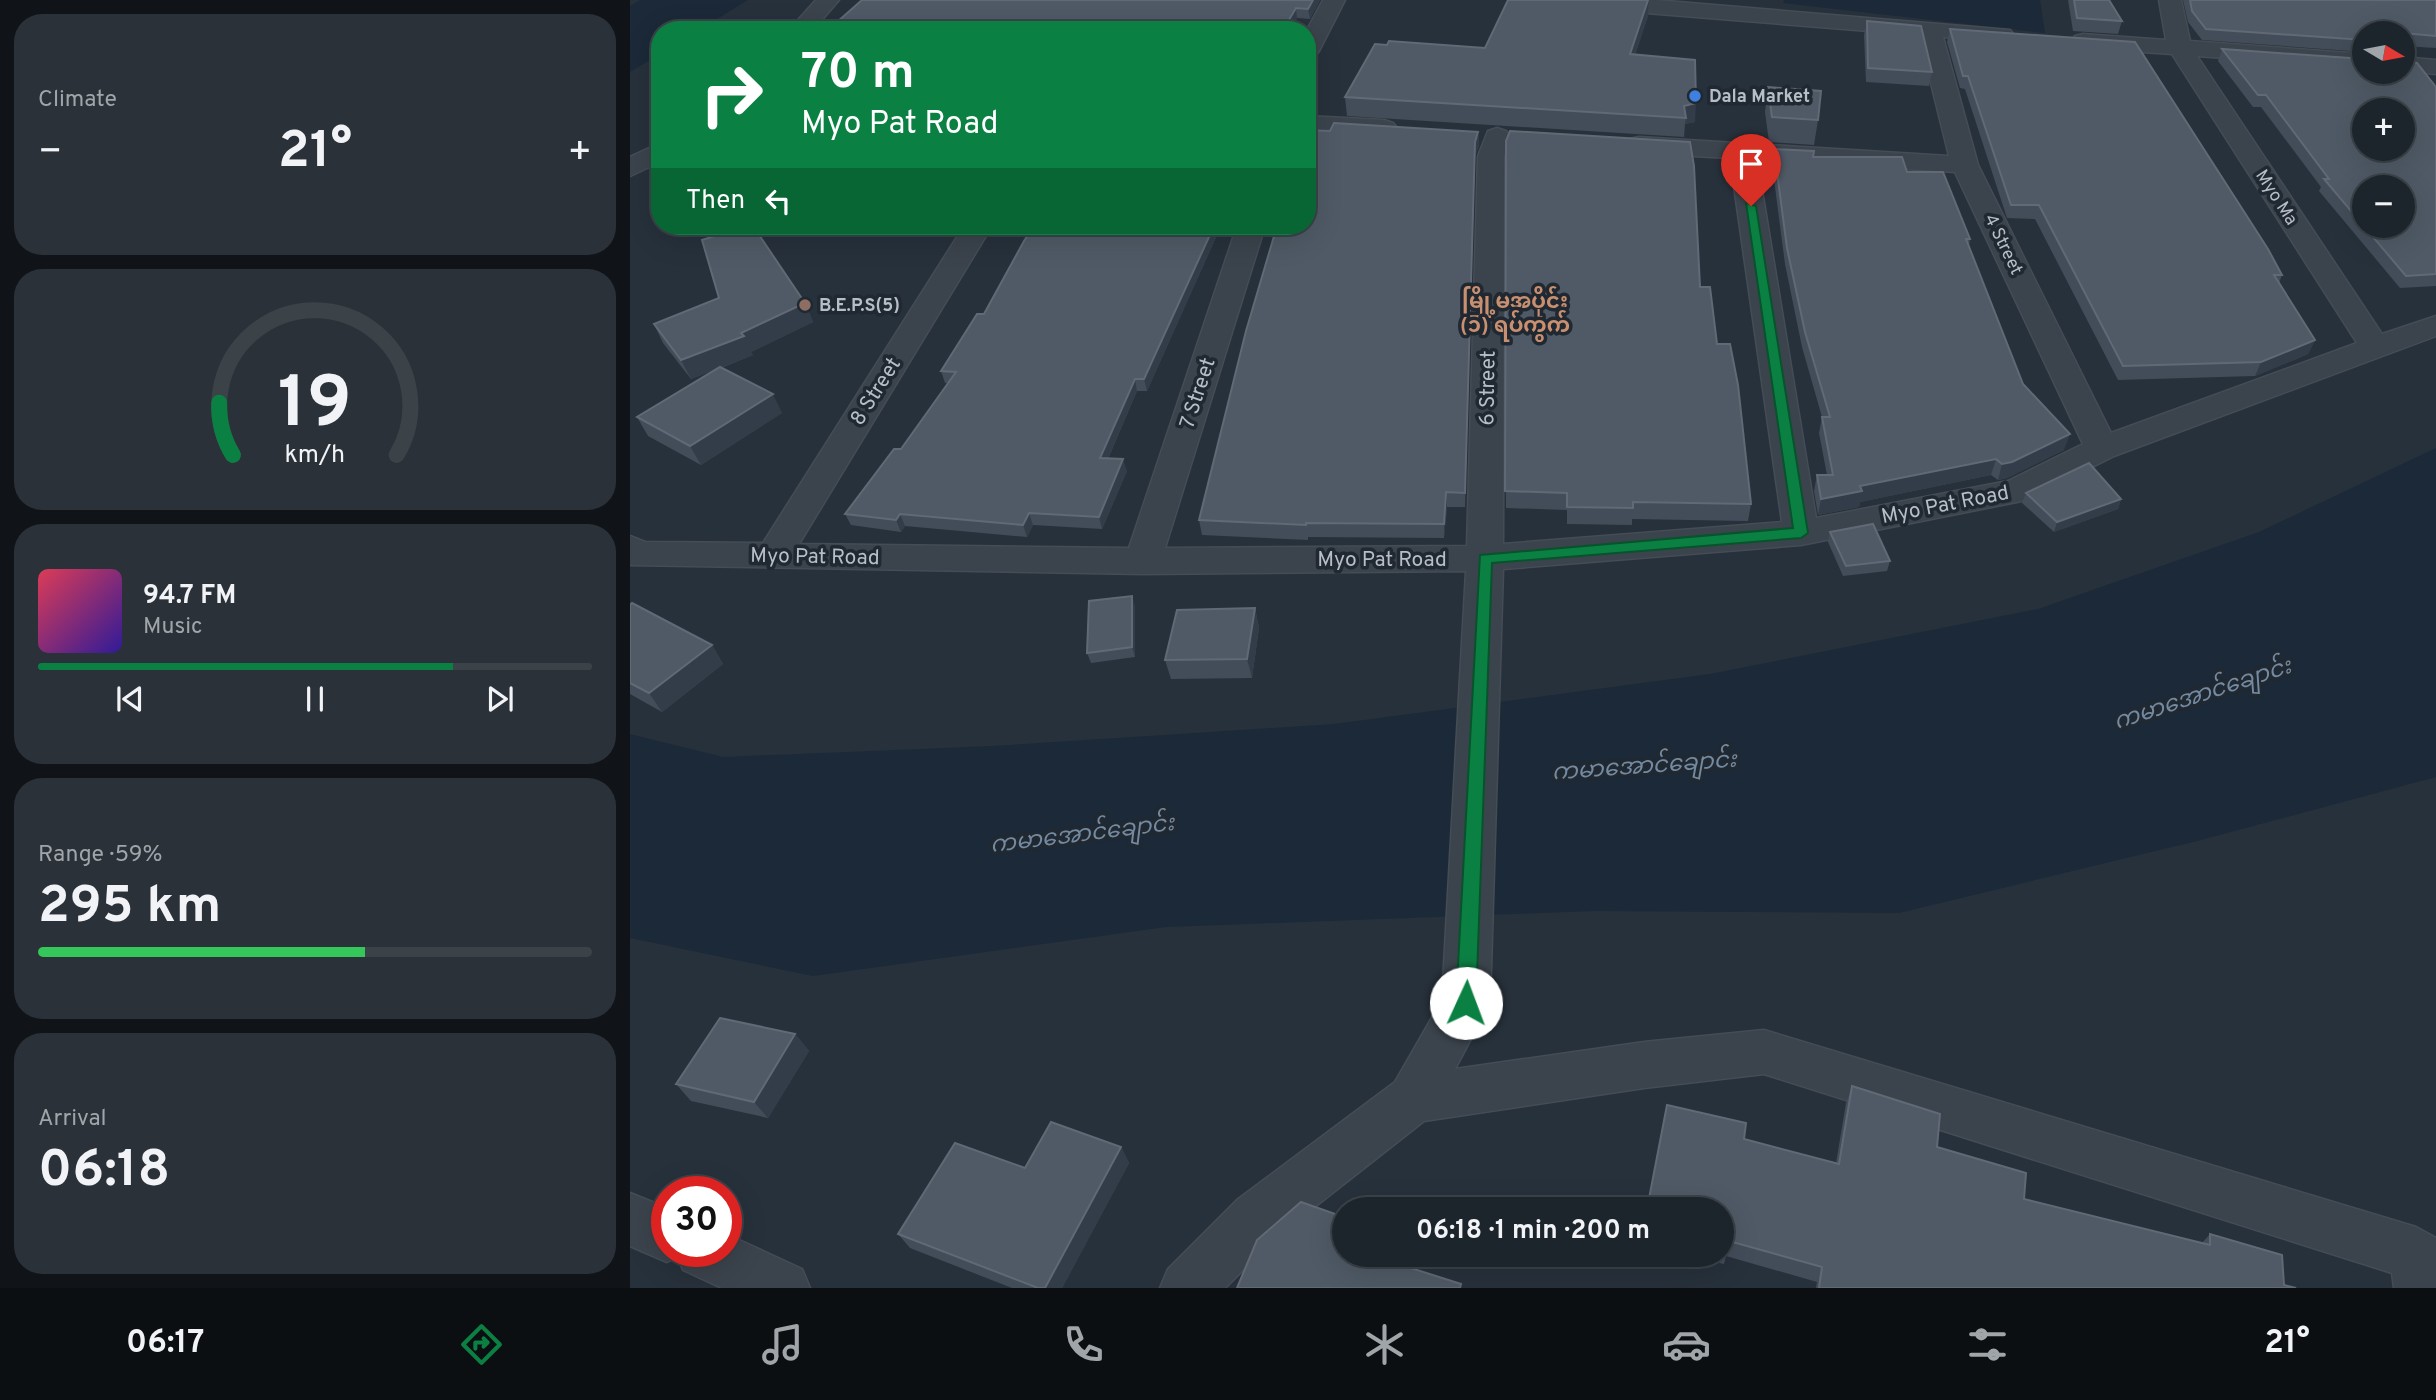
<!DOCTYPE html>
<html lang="en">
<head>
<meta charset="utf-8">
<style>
  body { margin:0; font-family:Overpass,"Noto Sans Myanmar",sans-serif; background:#2a3138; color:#f1f3f6; height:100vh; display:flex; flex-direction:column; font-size:26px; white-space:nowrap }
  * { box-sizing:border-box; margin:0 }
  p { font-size:23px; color:#a0a5a9 }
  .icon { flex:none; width:38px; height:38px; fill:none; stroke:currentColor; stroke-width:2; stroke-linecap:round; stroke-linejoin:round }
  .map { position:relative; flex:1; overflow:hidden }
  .drawer { display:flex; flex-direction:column; gap:14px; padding:14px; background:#101418; width:630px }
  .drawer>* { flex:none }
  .hud { position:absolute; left:21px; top:21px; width:665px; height:214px; border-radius:28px; box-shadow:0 7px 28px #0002,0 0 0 2px #3b4248; background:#0b8043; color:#fff; overflow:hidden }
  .needle { width:46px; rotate:100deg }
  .tools { position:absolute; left:1722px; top:21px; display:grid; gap:14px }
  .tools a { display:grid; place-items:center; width:63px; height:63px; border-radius:50%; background:#1d252c; box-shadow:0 7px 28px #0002,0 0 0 2px #3b4248; font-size:35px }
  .speed { position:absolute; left:21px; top:1176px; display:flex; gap:14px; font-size:35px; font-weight:700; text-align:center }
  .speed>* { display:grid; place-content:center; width:91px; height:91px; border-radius:50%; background:#1d252c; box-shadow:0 7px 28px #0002,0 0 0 2px #3b4248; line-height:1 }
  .speed .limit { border:10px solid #d22; background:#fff; color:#111 }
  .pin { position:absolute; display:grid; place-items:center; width:60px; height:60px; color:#fff; margin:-72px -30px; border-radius:50% 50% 50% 0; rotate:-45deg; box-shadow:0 0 7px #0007 }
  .pin .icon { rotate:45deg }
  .me { position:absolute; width:77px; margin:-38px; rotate:2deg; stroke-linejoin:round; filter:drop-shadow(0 0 5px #0008) }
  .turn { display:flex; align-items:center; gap:24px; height:147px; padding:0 35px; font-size:32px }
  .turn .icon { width:91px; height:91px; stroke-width:2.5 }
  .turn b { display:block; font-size:49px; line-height:60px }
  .then { display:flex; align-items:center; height:66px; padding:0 35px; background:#0003; gap:14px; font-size:26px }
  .big { font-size:52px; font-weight:700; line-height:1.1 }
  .drawer .widget { flex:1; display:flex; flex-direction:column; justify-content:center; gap:10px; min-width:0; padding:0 24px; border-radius:28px; background:#2a3138 }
  .drawer .dial { align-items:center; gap:0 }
  .dial svg { height:182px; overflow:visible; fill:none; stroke:#3b4248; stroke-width:7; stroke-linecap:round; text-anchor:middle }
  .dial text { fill:#f1f3f6; stroke:none }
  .song { display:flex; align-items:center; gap:21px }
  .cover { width:84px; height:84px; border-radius:10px; background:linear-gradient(135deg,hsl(350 70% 55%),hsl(250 70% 35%)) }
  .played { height:7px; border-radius:4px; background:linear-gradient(90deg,#0b8043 75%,#3b4248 75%) }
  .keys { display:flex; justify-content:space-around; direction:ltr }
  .heat { display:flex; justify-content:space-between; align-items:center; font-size:38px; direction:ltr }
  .charge { height:10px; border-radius:5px; background:linear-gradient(90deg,#34c759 59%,#3b4248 0) }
  .trip { position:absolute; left:702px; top:1197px; width:402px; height:70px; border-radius:35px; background:#1d252c; box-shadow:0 7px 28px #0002,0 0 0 2px #3b4248; font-weight:700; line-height:70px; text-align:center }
  .tabs { display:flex; height:112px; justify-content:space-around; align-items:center; background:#0c0f12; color:#a0a5a9 }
  .tabs .icon { width:49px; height:49px }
  .tabs .current { color:#0b8043 }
  .tabs b { font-size:32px; color:#f1f3f6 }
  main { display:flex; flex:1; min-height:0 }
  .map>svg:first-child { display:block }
  .water { fill:#1b2938 }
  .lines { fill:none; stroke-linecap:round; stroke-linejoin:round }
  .minor-casing { stroke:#444c55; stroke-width:3 }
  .minor { fill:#3b434c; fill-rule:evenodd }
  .wall { fill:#434d5a }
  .shaded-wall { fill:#323d49 }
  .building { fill:#4f5a66; stroke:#606975; stroke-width:2; fill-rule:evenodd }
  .route { fill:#0b8043; stroke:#07532c; stroke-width:2 }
  .shop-dot { fill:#3f7fe0; stroke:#202831; stroke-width:2.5 }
  .education-dot { fill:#8d6e63; stroke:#202831; stroke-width:2.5 }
  .labels { text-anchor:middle; stroke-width:7; stroke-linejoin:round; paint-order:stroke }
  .far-poi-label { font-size:18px; font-weight:bold; fill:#b7bec7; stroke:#202831; text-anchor:start }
  .far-street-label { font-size:18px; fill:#b7bec7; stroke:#202831 }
  .far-quarter-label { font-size:21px; font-weight:bold; fill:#c89070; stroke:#202831 }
  .street-label { font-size:21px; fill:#b7bec7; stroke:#202831 }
  .water-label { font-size:23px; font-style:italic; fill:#748aa1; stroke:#202831 }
</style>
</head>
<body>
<main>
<section class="drawer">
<div class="widget"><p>Climate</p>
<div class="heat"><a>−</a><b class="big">21°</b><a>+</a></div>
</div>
<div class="widget dial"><svg viewBox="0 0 100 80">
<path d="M14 69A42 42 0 1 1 86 69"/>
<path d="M14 69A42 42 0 0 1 8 46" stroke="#0b8043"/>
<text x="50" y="56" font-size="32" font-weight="700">19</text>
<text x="50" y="72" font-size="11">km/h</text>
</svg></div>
<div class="widget">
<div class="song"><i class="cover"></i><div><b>94.7 FM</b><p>Music</p></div></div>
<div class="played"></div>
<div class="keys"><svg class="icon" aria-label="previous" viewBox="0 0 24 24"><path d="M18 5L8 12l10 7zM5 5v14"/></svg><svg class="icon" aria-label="pause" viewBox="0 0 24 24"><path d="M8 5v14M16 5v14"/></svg><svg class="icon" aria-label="next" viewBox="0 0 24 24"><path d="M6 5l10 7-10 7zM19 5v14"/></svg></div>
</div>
<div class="widget"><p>Range · 59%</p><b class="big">295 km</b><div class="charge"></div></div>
<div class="widget"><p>Arrival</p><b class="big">06:18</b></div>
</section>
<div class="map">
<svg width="1806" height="1288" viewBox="0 0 1806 1288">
  <rect width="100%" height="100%" fill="#27313b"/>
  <!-- water -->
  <g class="water">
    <path d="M10,0H118L69,30H30V54L0,72V6Z"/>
    <path d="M1154,0H1410L1415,33L1153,3Z"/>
    <path d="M1806,448V777L1567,841L1269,913L966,911L536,927L183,976L0,938V734L93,757L363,746L704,724L1080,674L1408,609L1629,532Z"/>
  </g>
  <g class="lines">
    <!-- minor casing -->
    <g class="minor-casing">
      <g id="minor">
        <path d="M186,0H209L183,30H159Z"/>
        <path d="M693,0H715L689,51L685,56L677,58V30Z"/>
        <path d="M930,0H1025L1380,30L1384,35L1380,40L1372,42L1313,37L1348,165L1481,433L1727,343L1542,54L1453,48L1445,46L1441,41L1445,36L1453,34L1536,40L1529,0H1551L1560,41L1734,54V68L1567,56L1752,334L1806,316V336L1484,456L1399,499L1387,502L1171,545L873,569L860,1003L825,1069L1014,1042L1134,1030L1786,1227L1806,1238V1288H1764L1762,1273L1134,1074L1014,1088L794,1121L645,1238L595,1288H530L538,1269L607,1200L765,1082L812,1000L836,571L513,574L0,565V536L15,542L133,543L334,226H362L169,544L499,548L607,226H635L535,548L837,546L848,156L858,131L867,128L876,131L880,136L874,156L873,544L1152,522L1100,158L1009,153L1000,151L996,145L1000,139L1009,137L1319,156L1289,35L941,7L933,5ZM1127,160L1325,172L1453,444L1378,481L1186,518Z"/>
        <path d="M1773,57L1806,60V74L1773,71Z"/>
        <path d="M677,116L754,120L763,123L767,128L763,133L754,136L677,132Z"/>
        <path d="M30,143V162L0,176V157Z"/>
        <path d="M0,1193L37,1208V1251H96V1234L172,1269L180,1288H92L53,1270L48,1257L37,1262L0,1246Z"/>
      </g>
    </g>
    <!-- minor -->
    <use href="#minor" class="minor"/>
  </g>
  <!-- wall -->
  <g class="wall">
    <path d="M690,0L680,19L667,18L661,30H198Z"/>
    <path d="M1019,0L1018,16L1005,55L1065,122L1055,124L1054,137L717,116L715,97L757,45L855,48Z"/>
    <path d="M1438,0H1479L1492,21L1488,34L1443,31Z"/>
    <path d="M1553,0H1806V48L1773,46V33H1734V52L1572,40L1558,22Z"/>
    <path d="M1237,21L1302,72L1299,86L1236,82L1234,35Z"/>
    <path d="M1320,29L1652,275L1649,283L1685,340L1678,354L1625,376L1488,380L1405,219L1377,218L1335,89L1330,88L1317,42Z"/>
    <path d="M1592,49L1776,61L1806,87V286L1770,288L1689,191L1691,187L1631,107H1623L1588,61Z"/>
    <path d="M1138,87L1188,120L1184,145L1139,142L1135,112Z"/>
    <path d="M700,131L848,132L849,145L845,156L835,507H817L814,538L678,537V540L572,535L569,520Z"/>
    <path d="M876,141L1070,287L1087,344L1121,504L1118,521L1002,519V525L937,524V510L876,508Z"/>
    <path d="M1144,149L1183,157L1277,172L1340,239L1339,246L1393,384L1434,450L1377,478L1368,480L1361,475L1230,502L1229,507L1188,515L1184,491L1187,475H1197L1189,433L1192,417L1172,347L1155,264L1142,164Z"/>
    <path d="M591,226L517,391H507L478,459L497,471L472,529L403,525L397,537L275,526L271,532L221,525L215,514L271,449L318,383H315L311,371L354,314Z"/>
    <path d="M175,303L183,322L121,352L123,355L91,368L152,413L71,465L18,436L7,417L89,368L61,379L33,343L24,324Z"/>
    <path d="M1396,493L1491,499L1488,509L1424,532L1392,503Z"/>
    <path d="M1200,532L1260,561L1257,571L1213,576L1198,542Z"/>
    <path d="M0,605L82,645L93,664L32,712L0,694Z"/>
    <path d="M505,606V657L461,663L457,653Z"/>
    <path d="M625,608L629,628L622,678L541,679L535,660Z"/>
    <path d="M165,1034L179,1051L138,1118L61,1101L46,1084Z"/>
    <path d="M1222,1086L1307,1147L1394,1199L1572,1243L1580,1234L1654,1285L1666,1288H1186L1187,1282L1096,1256L1094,1264L1056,1255H1092V1209L1114,1139L1206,1163L1216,1103Z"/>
    <path d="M491,1147L499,1163L432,1288H382L280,1248L268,1234L395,1168Z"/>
  </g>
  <!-- shaded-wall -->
  <g class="shaded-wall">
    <path d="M683,0H690L680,19L678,9Z"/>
    <path d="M1019,0L1018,16L999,73L1000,54Z"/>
    <path d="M666,8L667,18L661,30H653Z"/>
    <path d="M1066,103L1065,122L1055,124L1056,118L1054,106Z"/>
    <path d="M848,132L849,145L845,156L835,507V493L845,142Z"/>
    <path d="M584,226H591L517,391L514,379Z"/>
    <path d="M175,303L183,322L121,352L123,355L61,379L51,360L111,333Z"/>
    <path d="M1685,340L1678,354L1625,376L1631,362Z"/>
    <path d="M505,379L507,391L473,470L470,458Z"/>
    <path d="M143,394L152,413L71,465L60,446Z"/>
    <path d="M1440,434L1434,450L1377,478L1368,480L1372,464Z"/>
    <path d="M493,459L497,471L472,529L469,517Z"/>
    <path d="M1366,459L1361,475L1230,502L1229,507L1188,515L1191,499L1230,486Z"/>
    <path d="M816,492L817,507L814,538V524Z"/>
    <path d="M1491,499L1488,509L1424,532L1427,522Z"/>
    <path d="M399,513L403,525L397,537L393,525Z"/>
    <path d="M270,514L275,526L271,532L266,520Z"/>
    <path d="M502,596L505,606V657L502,647Z"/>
    <path d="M625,608L629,628L622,678L617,659Z"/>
    <path d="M82,645L93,664L32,712L19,693Z"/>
    <path d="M165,1034L179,1051L138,1118L124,1102Z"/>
    <path d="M491,1147L499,1163L432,1288H415Z"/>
    <path d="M714,1218V1242L709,1232Z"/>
    <path d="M761,1255H764L766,1264L759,1261Z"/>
  </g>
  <!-- building -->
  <g class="building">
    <path d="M232,0H683L678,9L666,8L653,30H198Z"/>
    <path d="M878,0H1018L1000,54L1065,60L1066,103L1054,106L1056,118L715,97L745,44L757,45L759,41L855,48Z"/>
    <path d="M1444,0H1479L1492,21L1447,18Z"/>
    <path d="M1560,0H1806V36L1773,33H1734V40L1576,29L1562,11Z"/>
    <path d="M1237,21L1291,26L1302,72L1238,68Z"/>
    <path d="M1320,29L1505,42L1638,249L1652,275H1644L1685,340L1631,362L1493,366L1409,205H1381L1338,76H1333Z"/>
    <path d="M1773,46L1776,49V61L1787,63L1806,87V274L1776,276L1694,179H1699L1636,95H1628L1592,49L1734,59V72H1773ZM1734,110H1773V149H1734ZM1734,187H1773V226H1734Z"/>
    <path d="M1138,87L1191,91L1188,120L1142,117Z"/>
    <path d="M704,123L848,132L845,142L835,493L816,492L814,524L676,523V525L569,520L616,331L647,226H677V130L700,131Z"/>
    <path d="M880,131L1060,142L1064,166L1070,287H1080L1087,344H1100L1108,385L1121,504L1003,502V508L937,507V493L875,491L876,141Z"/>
    <path d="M1144,149L1184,151L1183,157H1272L1277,172H1313L1340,239H1336L1393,384L1440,434L1382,462L1372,464L1366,459L1230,486L1232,491L1191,499L1187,475H1203L1192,417H1200L1175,332L1157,248Z"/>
    <path d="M117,226H123L175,303L111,333L114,336L51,360L24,324L89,298L72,240Z"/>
    <path d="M404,226H584L514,379H505L470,458L493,459L469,517L399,513L393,525L270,514L266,520L215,514L264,449H271L326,372L311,371L347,314H354L394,241Z"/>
    <path d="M90,367L143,394L60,446L7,417Z"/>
    <path d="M1459,463L1491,499L1427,522L1396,493Z"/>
    <path d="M1243,524L1260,561L1216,566L1200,532Z"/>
    <path d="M502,596V647L457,653L459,601Z"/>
    <path d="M2,603L82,645L19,693L0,683V605Z"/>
    <path d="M625,608L617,659L535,660L547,610Z"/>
    <path d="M90,1018L165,1034L124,1102L46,1084Z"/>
    <path d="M1222,1086L1310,1114L1307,1147L1396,1173L1394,1199L1580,1245V1234L1652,1255L1654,1285L1666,1288H1189L1192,1267L1099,1241L1097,1250L1092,1248V1209H1017L1037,1105L1116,1123L1114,1139L1209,1164Z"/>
    <path d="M421,1122L491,1147L415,1288H408L268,1234L325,1143L395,1168Z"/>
    <path d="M671,1202L714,1217L709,1232L714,1234V1255H761L759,1261L831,1284L830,1288H607L627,1240Z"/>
  </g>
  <!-- route -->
  <path class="route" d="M1116,203L1126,206L1178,533L1171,538L862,563L846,1003L843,1009L836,1012L829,1009L826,1003L850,555L1163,528Z"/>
  <!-- markers -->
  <circle class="shop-dot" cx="1065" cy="96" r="7"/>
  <circle class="education-dot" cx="175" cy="305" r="7"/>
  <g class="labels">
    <!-- far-poi labels -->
    <g class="far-poi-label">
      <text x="1079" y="102">Dala Market</text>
      <text x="189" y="311">B.E.P.S(5)</text>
    </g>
    <!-- far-street labels -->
    <g class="far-street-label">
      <text transform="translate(1647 197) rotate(57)" y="6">Myo Ma</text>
      <text transform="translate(1374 244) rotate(64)" y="6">4 Street</text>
    </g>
    <!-- far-quarter labels -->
    <g class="far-quarter-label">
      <text x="885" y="308">မြို့မအပိုင်း<tspan x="885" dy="24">(၁) ရပ်ကွက်</tspan></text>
    </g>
    <!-- street labels -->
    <g class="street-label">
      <text transform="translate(857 388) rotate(-89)" y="7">6 Street</text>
      <text transform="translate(245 391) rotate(-58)" y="7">8 Street</text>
      <text transform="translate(567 393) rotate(-72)" y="7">7 Street</text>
      <text transform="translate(1315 504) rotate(-11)" y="7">Myo Pat Road</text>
      <text transform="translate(185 556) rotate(1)" y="7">Myo Pat Road</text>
      <text x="752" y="566">Myo Pat Road</text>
    </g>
    <!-- water labels -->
    <g class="water-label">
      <text transform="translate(1572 693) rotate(-18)" y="8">ကမာအောင်ချောင်း</text>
      <text transform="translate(1014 765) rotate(-4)" y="8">ကမာအောင်ချောင်း</text>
      <text transform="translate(452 833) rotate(-7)" y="8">ကမာအောင်ချောင်း</text>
    </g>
  </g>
</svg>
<div class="tools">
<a><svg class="needle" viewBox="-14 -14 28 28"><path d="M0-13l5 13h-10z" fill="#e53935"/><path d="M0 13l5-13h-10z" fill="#a0a5a9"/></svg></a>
<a>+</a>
<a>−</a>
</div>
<div class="speed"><div class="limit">30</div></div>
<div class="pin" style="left:1121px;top:206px;background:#d93025"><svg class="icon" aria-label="arrive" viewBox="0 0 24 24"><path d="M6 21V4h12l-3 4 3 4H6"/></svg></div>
<svg class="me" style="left:836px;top:1003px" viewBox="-20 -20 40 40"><circle r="19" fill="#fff"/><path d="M0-13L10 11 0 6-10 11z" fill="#0b8043"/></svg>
<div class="trip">06:18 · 1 min · 200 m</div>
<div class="hud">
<div class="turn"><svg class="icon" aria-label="right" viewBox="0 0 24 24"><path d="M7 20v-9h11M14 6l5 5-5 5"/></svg><div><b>70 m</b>Myo Pat Road</div></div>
<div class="then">Then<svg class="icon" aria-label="left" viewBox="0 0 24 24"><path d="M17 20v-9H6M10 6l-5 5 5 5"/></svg></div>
</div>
</div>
</main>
<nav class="tabs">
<b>06:17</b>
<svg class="icon current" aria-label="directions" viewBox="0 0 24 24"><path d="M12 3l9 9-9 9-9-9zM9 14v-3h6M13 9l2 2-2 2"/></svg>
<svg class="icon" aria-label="music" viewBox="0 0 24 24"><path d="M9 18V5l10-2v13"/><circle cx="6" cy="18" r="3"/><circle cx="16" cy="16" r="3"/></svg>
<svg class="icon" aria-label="phone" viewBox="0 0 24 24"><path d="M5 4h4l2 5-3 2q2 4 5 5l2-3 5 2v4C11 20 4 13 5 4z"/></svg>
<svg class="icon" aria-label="climate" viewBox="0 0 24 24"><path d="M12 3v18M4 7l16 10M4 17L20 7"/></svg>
<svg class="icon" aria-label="car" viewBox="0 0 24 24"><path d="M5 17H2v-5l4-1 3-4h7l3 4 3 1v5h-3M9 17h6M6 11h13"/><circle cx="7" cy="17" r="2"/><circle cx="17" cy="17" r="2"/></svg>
<svg class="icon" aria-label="filters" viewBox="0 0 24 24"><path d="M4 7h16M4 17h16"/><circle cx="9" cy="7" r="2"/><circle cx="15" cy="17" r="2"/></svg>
<b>21°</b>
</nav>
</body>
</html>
